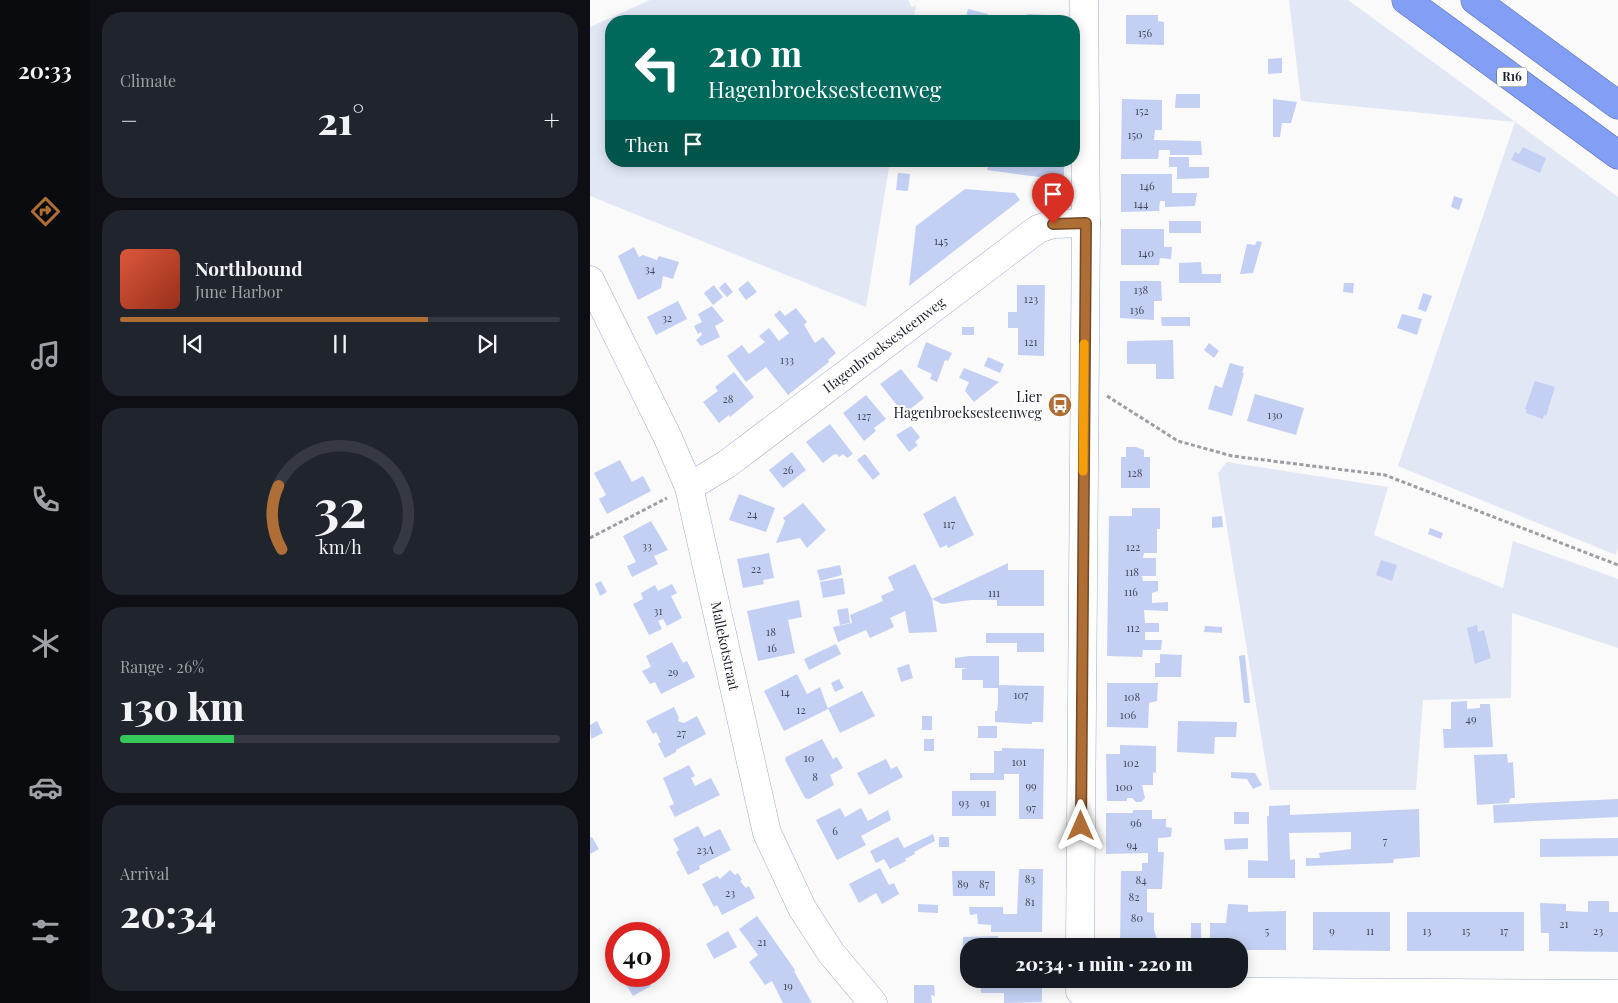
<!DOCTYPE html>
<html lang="en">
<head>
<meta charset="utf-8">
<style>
  body { margin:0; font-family:"Playfair Display",serif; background:#20242c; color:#f1f3f6; height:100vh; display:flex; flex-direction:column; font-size:19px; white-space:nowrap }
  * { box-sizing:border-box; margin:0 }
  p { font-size:16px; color:#9ea1a6 }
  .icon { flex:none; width:28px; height:28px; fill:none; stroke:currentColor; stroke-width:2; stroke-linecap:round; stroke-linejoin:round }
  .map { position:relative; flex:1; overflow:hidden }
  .panel { display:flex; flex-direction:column; gap:12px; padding:12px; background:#0d0f14; width:500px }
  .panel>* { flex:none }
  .guide { position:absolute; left:15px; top:15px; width:475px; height:152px; border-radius:20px; box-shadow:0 2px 12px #0003; background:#00695c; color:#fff; overflow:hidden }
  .speed { position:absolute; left:15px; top:922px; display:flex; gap:10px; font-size:25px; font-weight:700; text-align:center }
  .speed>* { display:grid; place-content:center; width:65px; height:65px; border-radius:50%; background:#171b24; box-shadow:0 2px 12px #0003; line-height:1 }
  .speed .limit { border:8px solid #d22; background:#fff; color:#111 }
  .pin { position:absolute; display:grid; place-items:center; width:42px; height:42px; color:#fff; margin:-51px -21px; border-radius:50% 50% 50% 0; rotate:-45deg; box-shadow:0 0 5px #0007 }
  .pin .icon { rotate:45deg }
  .me { position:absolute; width:55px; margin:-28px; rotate:0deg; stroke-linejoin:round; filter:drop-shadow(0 0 4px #0008) }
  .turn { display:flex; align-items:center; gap:18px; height:105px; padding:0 20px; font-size:22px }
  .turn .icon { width:65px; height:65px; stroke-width:2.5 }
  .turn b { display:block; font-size:35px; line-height:42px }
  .then { display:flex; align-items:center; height:48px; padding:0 20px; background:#0003; gap:10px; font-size:19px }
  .big { font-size:38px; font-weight:800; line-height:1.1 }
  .panel .tile { flex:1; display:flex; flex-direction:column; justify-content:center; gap:8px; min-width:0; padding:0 18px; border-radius:20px; background:#20242c }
  .panel .dial { align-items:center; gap:0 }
  .dial svg { height:130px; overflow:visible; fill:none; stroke:#363941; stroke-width:7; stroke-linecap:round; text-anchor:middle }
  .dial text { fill:#f1f3f6; stroke:none }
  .song { display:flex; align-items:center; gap:15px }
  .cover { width:60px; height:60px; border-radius:8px; background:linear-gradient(135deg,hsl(10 70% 55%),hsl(10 70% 35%)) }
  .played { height:5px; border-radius:2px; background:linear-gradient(90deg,#ae6e36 70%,#363941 70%) }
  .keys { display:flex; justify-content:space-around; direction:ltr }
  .heat { display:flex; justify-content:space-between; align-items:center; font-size:28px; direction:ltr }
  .charge { height:8px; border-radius:4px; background:linear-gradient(90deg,#34c759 26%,#363941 0) }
  .trip { position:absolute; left:370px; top:938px; width:288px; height:50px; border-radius:20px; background:#171b24; box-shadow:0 2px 12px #0003; font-weight:800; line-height:50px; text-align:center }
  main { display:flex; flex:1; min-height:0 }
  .dock { display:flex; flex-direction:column; width:90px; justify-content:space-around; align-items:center; background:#090b0e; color:#9ea1a6 }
  .dock .icon { width:35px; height:35px }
  .dock .on { color:#ae6e36 }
  .dock b { font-size:22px; color:#f1f3f6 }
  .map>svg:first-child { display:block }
  .green { fill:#e2e7f6 }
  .building { fill:#c4d0f3 }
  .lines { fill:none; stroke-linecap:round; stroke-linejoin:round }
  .minor-casing { stroke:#a0accd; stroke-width:29 }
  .highway-casing { stroke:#5e71ae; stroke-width:29 }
  .path { stroke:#9d9ea3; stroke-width:3; stroke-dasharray:4 2.5; stroke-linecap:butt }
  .minor { stroke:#fff; stroke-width:28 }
  .highway { stroke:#839ef5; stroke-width:28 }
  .route-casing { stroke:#714823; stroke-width:12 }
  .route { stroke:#ae6e36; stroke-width:9 }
  .slow { stroke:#f59e0b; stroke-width:9 }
  .labels { text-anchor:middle; stroke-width:4; stroke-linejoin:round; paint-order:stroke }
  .number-label { font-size:11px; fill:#444a5c }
  .shield { fill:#fff; stroke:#5f626a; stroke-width:1 }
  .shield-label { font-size:12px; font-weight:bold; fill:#1a1e2a }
  .street-label { font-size:14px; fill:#1a1e2a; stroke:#fff }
  .poi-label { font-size:14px; fill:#1a1e2a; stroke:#fff; text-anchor:end }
</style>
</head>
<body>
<main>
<nav class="dock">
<b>20:33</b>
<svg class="icon on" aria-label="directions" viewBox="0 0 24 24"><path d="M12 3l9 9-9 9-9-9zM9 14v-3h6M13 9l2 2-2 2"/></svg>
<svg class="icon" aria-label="music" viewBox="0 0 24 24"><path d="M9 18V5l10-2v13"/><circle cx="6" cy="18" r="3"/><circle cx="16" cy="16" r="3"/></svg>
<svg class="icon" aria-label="phone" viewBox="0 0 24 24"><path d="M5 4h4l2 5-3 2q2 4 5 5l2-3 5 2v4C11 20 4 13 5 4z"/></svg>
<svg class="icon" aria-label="climate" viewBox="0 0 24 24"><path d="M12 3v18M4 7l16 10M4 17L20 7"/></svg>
<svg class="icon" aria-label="car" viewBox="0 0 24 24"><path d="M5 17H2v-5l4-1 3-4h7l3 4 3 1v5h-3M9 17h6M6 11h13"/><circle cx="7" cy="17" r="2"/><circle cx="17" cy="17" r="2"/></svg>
<svg class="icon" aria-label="filters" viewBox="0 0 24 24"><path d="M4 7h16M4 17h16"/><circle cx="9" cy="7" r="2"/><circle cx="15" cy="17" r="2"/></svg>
</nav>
<section class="panel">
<div class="tile"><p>Climate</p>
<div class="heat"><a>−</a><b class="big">21°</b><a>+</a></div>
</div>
<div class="tile">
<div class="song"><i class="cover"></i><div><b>Northbound</b><p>June Harbor</p></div></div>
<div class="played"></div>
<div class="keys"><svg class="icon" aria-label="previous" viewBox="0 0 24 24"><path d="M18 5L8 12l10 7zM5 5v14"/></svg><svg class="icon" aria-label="pause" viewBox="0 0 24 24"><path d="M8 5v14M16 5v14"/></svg><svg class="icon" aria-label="next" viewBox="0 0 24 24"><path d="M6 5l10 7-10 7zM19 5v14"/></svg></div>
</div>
<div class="tile dial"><svg viewBox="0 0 100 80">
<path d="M14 69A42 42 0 1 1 86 69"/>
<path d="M14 69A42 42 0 0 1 12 30" stroke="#ae6e36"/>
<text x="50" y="56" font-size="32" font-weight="700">32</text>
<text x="50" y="72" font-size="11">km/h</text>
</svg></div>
<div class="tile"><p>Range · 26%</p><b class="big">130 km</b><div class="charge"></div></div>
<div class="tile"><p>Arrival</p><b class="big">20:34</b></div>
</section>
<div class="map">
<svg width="1028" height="1003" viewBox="0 0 1028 1003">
  <rect width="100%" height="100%" fill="#fafafa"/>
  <!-- green -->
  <g class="green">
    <path d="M60,0H318L322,7L326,5L323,21H21V161H300L276,307L0,196V27Z"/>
    <path d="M699,0H758L1028,197V547L1026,555L808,466L925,122L711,101Z"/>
    <path d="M637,462L798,487L784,535L913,588L923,541L1023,577L1028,579V648L922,613L921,698L833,700L826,790H680L628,473Z"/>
  </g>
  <!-- building -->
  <g class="building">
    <path d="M378,9L398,14L397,21H375Z"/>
    <path d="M437,14L457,15V21H437Z"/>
    <path d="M536,15H568V21L574,22V45L536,44Z"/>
    <path d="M692,58V73L678,74V59Z"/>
    <path d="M586,94H610V108H585Z"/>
    <path d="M532,99L572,100V130H565L564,140L611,141L612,155H580V150H569L568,159H531Z"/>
    <path d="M683,99L707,102L701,123H692L690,137H683Z"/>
    <path d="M933,147L956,158L950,173L921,160L925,152L929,154Z"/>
    <path d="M579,157H599V167H619V178L587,179V167H579Z"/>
    <path d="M336,161H351L350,167L336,166Z"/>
    <path d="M400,161H474V177H449L397,170Z"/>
    <path d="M308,173L320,174L318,191L306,190Z"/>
    <path d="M531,174H582V193H607L605,206L575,207V201H570L569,211L531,212Z"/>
    <path d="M375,189L425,193L430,200L319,286L326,226Z"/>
    <path d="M864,196L873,199L869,210L861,207Z"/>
    <rect x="579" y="221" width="32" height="12"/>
    <path d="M531,229H574V247H582L581,259L570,258L569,265H531Z"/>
    <path d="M667,241L672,242L663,273L650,274L657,244L665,245Z"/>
    <path d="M44,247L49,257L53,255L67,260L69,256L89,262L83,279L73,276L71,288L48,300L28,256Z"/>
    <path d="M611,262L612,274H631V283H589V263Z"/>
    <path d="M158,281L167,292L156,300L148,289Z"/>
    <path d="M530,281H571L572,301H564V320L530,318Z"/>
    <path d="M135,282L143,292L137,297L129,288Z"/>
    <path d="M754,283H764L763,293L753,292Z"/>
    <path d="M124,285L133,297L123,305L114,293Z"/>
    <path d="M427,285H455L454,356L428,355V328H418V312H427Z"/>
    <path d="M833,293L842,296L836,312L828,309Z"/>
    <path d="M88,301L97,319L66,335L57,317Z"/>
    <path d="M122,306L134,321L125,326L130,337L111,346L106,340L112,335L111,332L108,334L104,326L112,322L108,314Z"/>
    <path d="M206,308L217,322L214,325L225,343L233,337L246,353L238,360L239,362L198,395L176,367L156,382L137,356L152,345L159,354L175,342L169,336L179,328L189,341L199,333L184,315L190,310L195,316Z"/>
    <path d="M812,314L832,319L827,335L807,328Z"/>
    <path d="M571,317H600V326H572Z"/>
    <rect x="372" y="327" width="12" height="8"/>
    <path d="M583,340L584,379H566V364H537V341Z"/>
    <path d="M336,342L362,353L358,361L355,360L347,382L340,379L342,374L327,367Z"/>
    <path d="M619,343L629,351L624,358L614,350Z"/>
    <path d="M398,357L414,364L410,373L394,366Z"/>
    <path d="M640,363L654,367L652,373H654L642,416L618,409L625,385L632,388Z"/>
    <path d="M374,368L409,382L384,402L375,391L379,382L369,378Z"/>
    <path d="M311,369L334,398L314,414L290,384Z"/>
    <path d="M144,372L164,397L140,417L139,415L129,423L113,402L128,391L125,387Z"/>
    <path d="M945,381L965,387L956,416L954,415L953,419L936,413L937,410L935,409Z"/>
    <path d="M665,394L714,408L706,435L657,421Z"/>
    <path d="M276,395L296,419L284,428L286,431L274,441L253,413Z"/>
    <path d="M240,424L263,454L257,458L253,454L249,457L247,454L243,455L233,463L216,442Z"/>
    <path d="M321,426L330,437L325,442L328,445L319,452L306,435Z"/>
    <path d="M536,447H546L554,450V457H560V488H531V457H536Z"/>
    <path d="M202,452L216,470L193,488L179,470Z"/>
    <path d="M275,454L290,474L283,480L267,460Z"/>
    <path d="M30,460L42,482L53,476L61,491L17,514L9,499L16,495L4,473Z"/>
    <path d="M149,494L185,508L176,532L139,520Z"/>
    <path d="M365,496L384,535L358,548L357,545L350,548L333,514Z"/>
    <path d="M213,503L236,530L217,548L210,538L186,543L195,521L193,518Z"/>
    <path d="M542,508H570V529H567V553H554L553,558H566V576H552L553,581H568V591L562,593V603L578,602V611L554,610L555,623H569V632H555V640H572L571,650H553L552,657L517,656L519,516H542Z"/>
    <path d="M632,516L633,527L622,528V517Z"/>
    <path d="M61,521L78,550L64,556L68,564L42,577L37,566L46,562L33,536Z"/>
    <path d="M840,528L853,533L851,539L838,534Z"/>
    <path d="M179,553L184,578L173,580L174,584L153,588L147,559Z"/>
    <path d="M791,560L807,565L802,581L786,575Z"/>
    <path d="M418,563V570H454V606H407V600H381L352,604L342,599Z"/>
    <path d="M325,564L342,599L347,632L319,633L315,611L300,618L304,627L280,638L276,630L248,642L243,627L262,623L260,615L293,601L291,596L304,590L298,577Z"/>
    <path d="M250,565L252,575L230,581L227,570Z"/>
    <path d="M253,578L255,594L233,598L230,582Z"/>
    <path d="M11,581L17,592L10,596L5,584Z"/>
    <path d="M82,584L87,593L81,596L92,618L77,626L73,619L68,621L72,629L59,635L43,604L53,599L51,593L65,585L68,591Z"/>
    <path d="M209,600L212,617L198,620L205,653L168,661L157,611Z"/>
    <path d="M258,608L260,623L250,625L247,610Z"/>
    <path d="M887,625L888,632L894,630L901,658L885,664L877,628Z"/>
    <path d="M615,626L632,627V633L614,632Z"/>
    <path d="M396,633H454V652H427V643H396Z"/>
    <path d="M82,642L93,663L97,661L105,677L71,694L65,682L60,684L52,671L61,667L56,656Z"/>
    <path d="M246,644L251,654L219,670L214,659Z"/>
    <path d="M570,654L592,655L591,677H565V663H570Z"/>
    <path d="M655,655L660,703H654L649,656Z"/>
    <path d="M379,656H409V685L454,686L453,722H442V724L405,722V711H407L408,703V688H393V680H372V669L378,668H365V658Z"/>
    <path d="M319,664L323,678L311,682L307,668Z"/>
    <path d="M207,674L217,694L230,687L238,709L194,731L174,691Z"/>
    <path d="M249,679L254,688L245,692L241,683Z"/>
    <path d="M517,683H568L567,701L559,703L558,728L517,727Z"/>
    <path d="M272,691L285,716L250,733L238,708Z"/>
    <path d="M877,701V709L890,708V704H900L903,747L854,748L853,729H861V702Z"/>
    <path d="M84,707L89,718L88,721L94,723L107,716L116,734L86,750V752L75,758L68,744L71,742L66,732L63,734L56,721Z"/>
    <rect x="332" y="716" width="10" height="14"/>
    <path d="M7,721L13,733L1,739L0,725Z"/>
    <path d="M588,721L647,722L646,737H625L624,754L587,752Z"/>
    <rect x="388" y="726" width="19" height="12"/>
    <path d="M232,739L243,759L247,757L253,768L240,775L244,785L219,799L215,798L195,760L196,757Z"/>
    <rect x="334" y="739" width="10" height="12"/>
    <path d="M530,745L566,746V773L563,772V785H552L555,798L551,802H546L542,798H537V801H517L516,754H530Z"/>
    <path d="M412,748L454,749L453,819H429V774H414V780H380V773H404V751H412Z"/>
    <path d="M917,754L918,763L923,762L925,798H920L919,803L887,805L884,755Z"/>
    <path d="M296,759L301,769L307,766L313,777L279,795L267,773Z"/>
    <path d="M99,765L105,776L101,778L105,786L121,778L130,795L85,817L79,806L84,804L73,778Z"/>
    <path d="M641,772L665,773L672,785L663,789L657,779L641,778Z"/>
    <rect x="362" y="791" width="44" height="25"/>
    <path d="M1028,799V817L904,823L903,805Z"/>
    <path d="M700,805V815L829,809L830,857L804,859L803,863L716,866V858H730L729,853L761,849V832L699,833L700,860L705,859V878H658V860L678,861L677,816H679V806Z"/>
    <path d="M250,808L255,817L271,808L278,821L298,810L301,820L271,836L276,845L247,860L226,820Z"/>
    <path d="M543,810H562V819H576V827L582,828L581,837L568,838V852H574L572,889H557V912L564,913V930L567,939L564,942L565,946H530L531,871H552V863H558V853L516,854V813H543Z"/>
    <rect x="644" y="812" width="15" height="12"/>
    <path d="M108,826L114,837L130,829L141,850L109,866L110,869L98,875L86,852L89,850L83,839Z"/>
    <path d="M343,834L345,841L324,852L325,854L315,859L316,861L300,869L294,859L286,863L280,851L308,837L314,848Z"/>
    <path d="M2,837L9,849L0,854V838Z"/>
    <rect x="349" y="837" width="10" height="10"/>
    <path d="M658,838V849L635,850L634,839Z"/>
    <path d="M1028,838V856L950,857V839Z"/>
    <path d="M290,868L299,885L304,883L309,894L292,904L286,893L269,903L259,884Z"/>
    <path d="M429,869H453L452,932H401V925L388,924L387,914L380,915L379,907H413V914H427Z"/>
    <path d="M140,870L145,875L148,873L152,880L150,881L156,888L159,886L165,898L132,915L127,905L124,907L112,884L127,876L130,879Z"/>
    <path d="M362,871H405V896H363Z"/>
    <path d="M998,901H1019V912H1028V952L959,951V933H951L950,903L976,904V911L998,912Z"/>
    <path d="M328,904L348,905V913L328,912Z"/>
    <path d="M638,904L658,905V912L696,911V950H649V946H620V923H636Z"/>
    <path d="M723,912H800V951L723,950Z"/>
    <rect x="817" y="912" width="117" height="39"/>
    <path d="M167,916L205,970L204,971L222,1003H193L182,981L175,985L159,962L168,955L149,929Z"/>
    <path d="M601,923H611V946H593V941H601Z"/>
    <path d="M70,928L79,946L69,951V934H58Z"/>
    <path d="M138,931L147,947L124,959L116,944Z"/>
    <path d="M408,936V946H379V962H372L373,937Z"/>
    <path d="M44,976H56L61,986L43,996L34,981Z"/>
    <path d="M418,979H452V1002L414,1003V993H391V983L418,984Z"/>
    <path d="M324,985H344L345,996L341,995L342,1003H324Z"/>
  </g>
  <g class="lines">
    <!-- minor casing -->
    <g class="minor-casing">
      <g id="minor">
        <path d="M0,280L78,438L99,487L177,833L212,908L241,953L283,1003"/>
        <path d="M99,487L137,464L448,229L463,224L496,223"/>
        <path d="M490,946L496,223L494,0"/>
        <path d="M490,991L1028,994"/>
      </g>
    </g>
    <!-- highway casing -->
    <g class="highway-casing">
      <g id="highway">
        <path d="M816,0L1028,155"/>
        <path d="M885,0L1028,105"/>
      </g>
    </g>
    <!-- path -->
    <g class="path">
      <path d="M517,396L588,441L642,456L795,475L1028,565"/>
      <path d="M0,538L77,498"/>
    </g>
    <!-- minor -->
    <use href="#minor" class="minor"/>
    <!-- highway -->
    <use href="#highway" class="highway"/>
  </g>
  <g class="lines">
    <!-- route casing -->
    <g class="route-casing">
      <path id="route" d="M463,224L496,223L491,826"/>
    </g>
    <!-- route -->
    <use href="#route" class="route"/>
    <!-- slow -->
    <path class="slow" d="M493,471L494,344"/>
  </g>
  <!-- icons -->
  <defs>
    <g id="bus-disc" transform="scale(1.25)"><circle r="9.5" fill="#ae6e36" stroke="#fff"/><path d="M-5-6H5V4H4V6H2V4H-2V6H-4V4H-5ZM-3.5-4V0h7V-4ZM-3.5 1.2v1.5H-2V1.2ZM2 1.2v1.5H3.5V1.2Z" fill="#fff"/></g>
  </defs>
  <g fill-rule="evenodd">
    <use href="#bus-disc" x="470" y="405"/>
  </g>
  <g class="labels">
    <!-- number labels -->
    <g class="number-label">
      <text x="555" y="37">156</text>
      <text x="552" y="115">152</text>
      <text x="545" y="139">150</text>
      <text x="557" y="190">146</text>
      <text x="551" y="208">144</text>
      <text x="351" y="245">145</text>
      <text x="556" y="257">140</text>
      <text x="60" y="273">34</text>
      <text x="551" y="294">138</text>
      <text x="441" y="303">123</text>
      <text x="547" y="314">136</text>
      <text x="77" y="322">32</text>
      <text x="441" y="346">121</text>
      <text x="197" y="364">133</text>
      <text x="138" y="403">28</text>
      <text x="685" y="419">130</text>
      <text x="274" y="420">127</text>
      <text x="198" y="474">26</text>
      <text x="545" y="477">128</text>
      <text x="162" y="518">24</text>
      <text x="359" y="528">117</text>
      <text x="57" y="550">33</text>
      <text x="543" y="551">122</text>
      <text x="166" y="573">22</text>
      <text x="542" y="576">118</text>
      <text x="541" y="596">116</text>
      <text x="404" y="597">111</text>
      <text x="68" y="615">31</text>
      <text x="543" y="632">112</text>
      <text x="181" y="636">18</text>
      <text x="182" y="652">16</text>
      <text x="83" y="676">29</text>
      <text x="195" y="696">14</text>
      <text x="431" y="699">107</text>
      <text x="542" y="701">108</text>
      <text x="211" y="714">12</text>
      <text x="538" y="719">106</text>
      <text x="881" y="723">49</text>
      <text x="91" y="737">27</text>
      <text x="219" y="762">10</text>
      <text x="429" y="766">101</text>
      <text x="541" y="767">102</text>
      <text x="225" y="781">8</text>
      <text x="441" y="790">99</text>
      <text x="534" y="791">100</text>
      <text x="374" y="807">93</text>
      <text x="395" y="807">91</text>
      <text x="441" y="812">97</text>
      <text x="546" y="827">96</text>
      <text x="245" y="835">6</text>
      <text x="795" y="845">7</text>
      <text x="542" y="849">94</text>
      <text x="115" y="854">23A</text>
      <text x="440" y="883">83</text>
      <text x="551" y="884">84</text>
      <text x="373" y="888">89</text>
      <text x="394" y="888">87</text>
      <text x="140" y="897">23</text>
      <text x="544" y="901">82</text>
      <text x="440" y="906">81</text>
      <text x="547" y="922">80</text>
      <text x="974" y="928">21</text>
      <text x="677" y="935">5</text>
      <text x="742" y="935">9</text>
      <text x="780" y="935">11</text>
      <text x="837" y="935">13</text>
      <text x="876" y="935">15</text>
      <text x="914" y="935">17</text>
      <text x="1008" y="935">23</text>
      <text x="172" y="946">21</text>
      <text x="198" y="990">19</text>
    </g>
    <!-- shield labels -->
    <rect class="shield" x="907" y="67.5" width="30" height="19" rx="4"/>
    <g class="shield-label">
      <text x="922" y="81">R16</text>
    </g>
    <!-- street labels -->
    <g class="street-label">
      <text transform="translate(294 345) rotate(-37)" y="5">Hagenbroeksesteenweg</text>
      <text transform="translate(135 646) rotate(78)" y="5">Mallekotstraat</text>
    </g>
    <!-- poi labels -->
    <g class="poi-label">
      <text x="452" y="402">Lier<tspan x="452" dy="16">Hagenbroeksesteenweg</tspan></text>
    </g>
  </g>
</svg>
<div class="speed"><div class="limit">40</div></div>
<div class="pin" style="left:463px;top:224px;background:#d93025"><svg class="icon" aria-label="arrive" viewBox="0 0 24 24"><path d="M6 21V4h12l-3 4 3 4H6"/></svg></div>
<svg class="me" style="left:491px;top:826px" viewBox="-20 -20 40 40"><path d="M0-17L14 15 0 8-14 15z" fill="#ae6e36" stroke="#fff" stroke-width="4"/></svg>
<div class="trip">20:34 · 1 min · 220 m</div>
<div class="guide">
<div class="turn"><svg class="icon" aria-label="left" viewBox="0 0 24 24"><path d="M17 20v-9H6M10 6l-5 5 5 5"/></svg><div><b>210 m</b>Hagenbroeksesteenweg</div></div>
<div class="then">Then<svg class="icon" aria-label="arrive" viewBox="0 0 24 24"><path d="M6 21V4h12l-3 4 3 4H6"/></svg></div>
</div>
</div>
</main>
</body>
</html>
